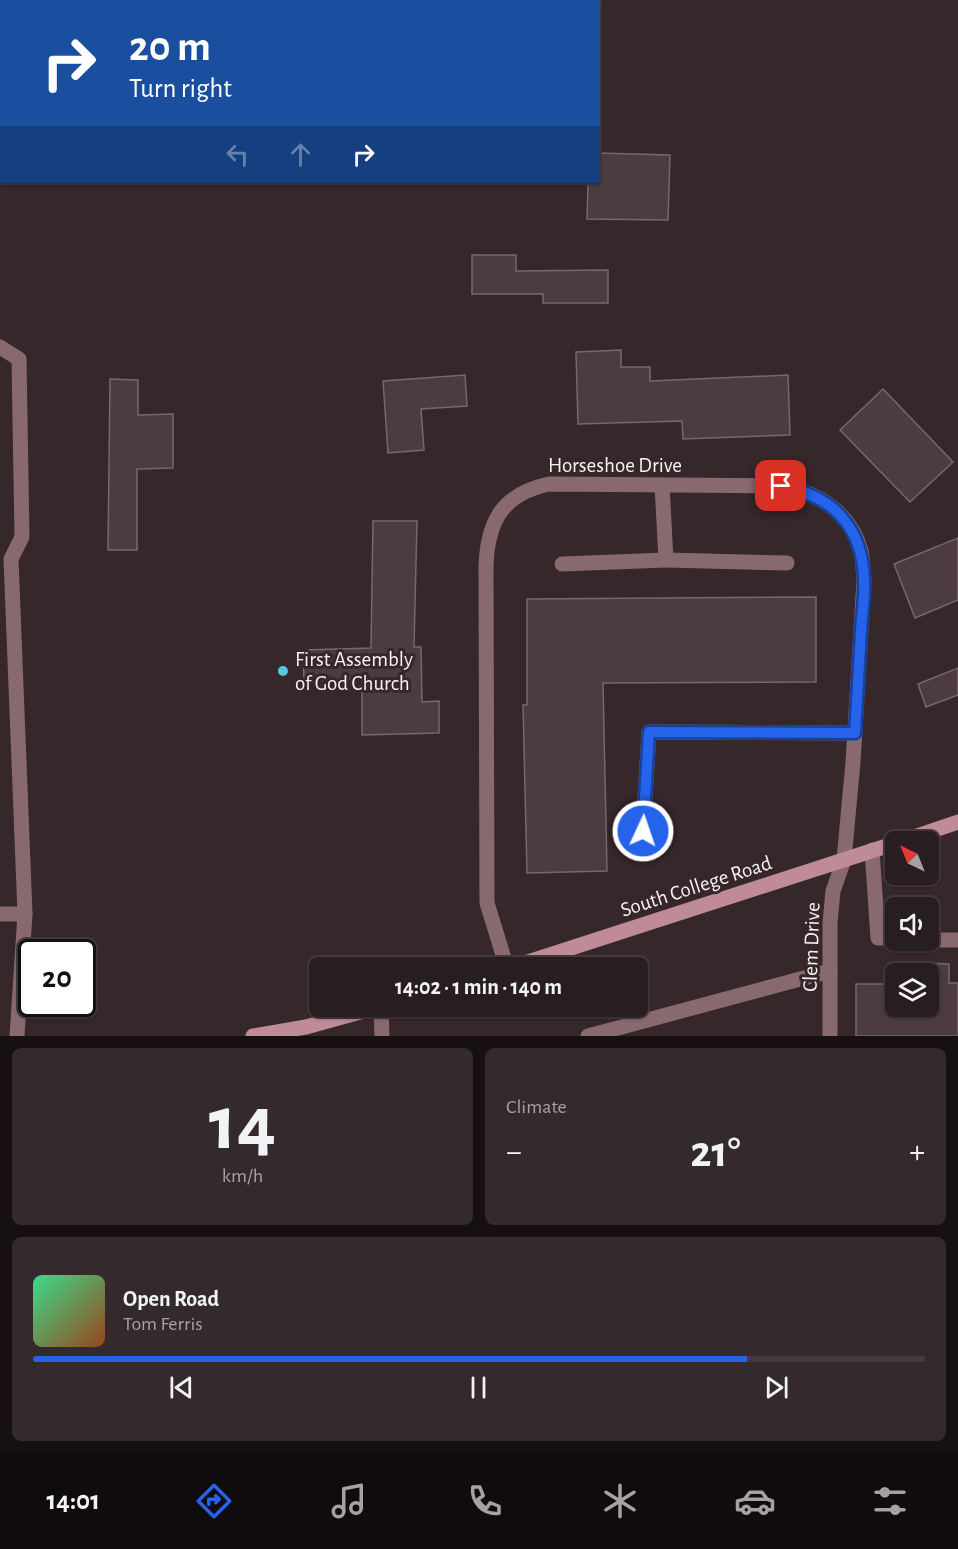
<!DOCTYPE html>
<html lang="en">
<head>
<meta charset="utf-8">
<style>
  body { margin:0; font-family:"Alegreya Sans",sans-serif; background:#342a2d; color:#f1f3f6; height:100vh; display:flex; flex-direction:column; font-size:22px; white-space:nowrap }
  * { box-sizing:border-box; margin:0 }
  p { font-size:20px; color:#a5a2a5 }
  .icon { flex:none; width:33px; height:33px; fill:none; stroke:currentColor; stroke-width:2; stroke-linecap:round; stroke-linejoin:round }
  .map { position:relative; height:1036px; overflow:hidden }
  .drawer { display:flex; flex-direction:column; gap:12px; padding:12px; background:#161012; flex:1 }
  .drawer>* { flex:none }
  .guide { position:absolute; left:0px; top:0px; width:600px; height:183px; box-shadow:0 2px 4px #0004,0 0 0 2px #443b3e; background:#1a4fa0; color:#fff; overflow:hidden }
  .needle { width:39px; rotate:317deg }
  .buttons { position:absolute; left:885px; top:831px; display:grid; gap:12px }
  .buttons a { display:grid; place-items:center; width:54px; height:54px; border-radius:9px; background:#281d20; box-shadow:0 2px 4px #0004,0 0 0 2px #443b3e; font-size:30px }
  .speed { position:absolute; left:18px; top:939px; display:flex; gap:12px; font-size:30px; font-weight:700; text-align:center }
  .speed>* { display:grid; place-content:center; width:78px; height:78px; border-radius:50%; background:#281d20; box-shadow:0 2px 4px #0004,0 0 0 2px #443b3e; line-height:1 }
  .speed .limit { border:3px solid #111; border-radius:9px; background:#fff; color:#111 }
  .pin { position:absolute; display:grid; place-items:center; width:51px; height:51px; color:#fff; margin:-26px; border-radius:12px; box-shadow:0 3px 9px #0006 }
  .me { position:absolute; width:66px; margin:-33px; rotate:3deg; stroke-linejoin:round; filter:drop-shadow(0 0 4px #0008) }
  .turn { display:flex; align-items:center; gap:21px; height:126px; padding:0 30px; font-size:27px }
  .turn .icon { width:78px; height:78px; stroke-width:2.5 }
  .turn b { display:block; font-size:42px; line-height:51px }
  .lanes { display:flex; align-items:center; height:57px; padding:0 30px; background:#0003; justify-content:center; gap:30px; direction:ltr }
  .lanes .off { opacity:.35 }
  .big { font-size:45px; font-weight:700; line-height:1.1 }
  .drawer .tile { flex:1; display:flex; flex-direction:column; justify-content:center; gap:9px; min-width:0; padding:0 21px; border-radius:9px; background:#342a2d }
  .drawer .dial { align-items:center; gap:0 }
  .dial b { font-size:78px; line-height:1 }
  .song { display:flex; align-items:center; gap:18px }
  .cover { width:72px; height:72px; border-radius:9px; background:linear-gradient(135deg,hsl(150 70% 55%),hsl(20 70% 35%)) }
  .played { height:6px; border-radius:3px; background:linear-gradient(90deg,#2563eb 80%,#443b3e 80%) }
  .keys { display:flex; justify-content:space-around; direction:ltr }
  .heat { display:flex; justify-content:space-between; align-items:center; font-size:33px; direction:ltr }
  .drawer .tiles { flex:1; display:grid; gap:12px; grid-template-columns:1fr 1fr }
  .tile:last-child { grid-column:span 2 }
  .trip { position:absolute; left:309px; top:957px; width:339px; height:60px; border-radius:9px; background:#281d20; box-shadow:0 2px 4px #0004,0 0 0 2px #443b3e; font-weight:700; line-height:60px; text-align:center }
  .tabs { display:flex; height:96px; justify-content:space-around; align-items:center; background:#100c0d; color:#a5a2a5 }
  .tabs .icon { width:42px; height:42px }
  .tabs .active { color:#2563eb }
  .tabs b { font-size:27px; color:#f1f3f6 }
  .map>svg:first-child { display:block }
  .building { fill:#4c3c40; stroke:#79676b; stroke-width:1.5 }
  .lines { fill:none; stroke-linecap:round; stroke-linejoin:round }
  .lane { stroke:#896970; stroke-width:15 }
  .street { stroke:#896970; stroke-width:15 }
  .secondary { stroke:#be8b97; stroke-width:15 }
  .route-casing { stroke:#184099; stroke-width:15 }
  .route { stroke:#2563eb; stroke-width:10 }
  .poi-dot { fill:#56c9e0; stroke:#36272a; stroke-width:2 }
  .labels { text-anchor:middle; stroke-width:6; stroke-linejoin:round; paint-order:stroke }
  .street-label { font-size:21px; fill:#fbf0f2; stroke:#36272a }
  .poi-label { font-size:21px; fill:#fbf0f2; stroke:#36272a; text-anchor:start }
</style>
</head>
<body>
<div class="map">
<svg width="958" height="1036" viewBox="0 0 958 1036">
  <rect width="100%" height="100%" fill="#36272a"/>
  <!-- building -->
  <g class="building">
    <path d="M598,153L670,155L668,220L587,219L588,182H598Z"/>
    <path d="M472,255H516V271L608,270V303H543V294H472Z"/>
    <path d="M621,350V367H650V381L788,375L790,435L683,439L682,421L578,424L576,352Z"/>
    <path d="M465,375L467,406L421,409L424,450L388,453L383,381Z"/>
    <path d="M110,379L138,380V415L173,414V468L137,469V550H108Z"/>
    <path d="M883,389L953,462L910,502L840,430Z"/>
    <path d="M373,521H417L414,647H421L422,702L439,701V733L362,735V679L304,681L303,650L371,648Z"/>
    <path d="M958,538V600L915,618L894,564Z"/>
    <path d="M816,597V682L603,683L607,871L527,873L523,705H527V599Z"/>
    <path d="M958,668V695L926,707L918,684Z"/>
    <path d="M923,963L949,964V983H958V1036H856V984H896V1006H928V974H923Z"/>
  </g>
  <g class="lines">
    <!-- lane -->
    <g class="lane">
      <path d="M0,347L19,359L22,537L11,559L25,914L17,1036"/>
      <path d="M662,485L666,560L787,563"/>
      <path d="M562,564L666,560"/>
      <path d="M643,831L649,732L855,733"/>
      <path d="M872,850L878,938H896"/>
      <path d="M0,914H25"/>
      <path d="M928,940H958"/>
      <path d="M381,1007L382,1036"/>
      <path d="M588,1036L830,971"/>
    </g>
    <!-- street -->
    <g class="street">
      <path d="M0,57H2"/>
      <path d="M507,968L487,903L486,565C488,520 503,494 549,484L781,486C818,492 851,513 861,551C863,560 863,571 864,580L853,762L844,860L833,891L830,923V1036"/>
    </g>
    <!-- secondary -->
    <g class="secondary">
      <path d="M899,842L958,822"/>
      <path d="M509,968L896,843"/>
      <path d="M253,1036L306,1027L382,1006"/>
    </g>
  </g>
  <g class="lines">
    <!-- route casing -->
    <g class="route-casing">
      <path id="route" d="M643,831L649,732L855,733C857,699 859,665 861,631C862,614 865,597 864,580C863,527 832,495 781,486"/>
    </g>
    <!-- route -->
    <use href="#route" class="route"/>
  </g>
  <!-- markers -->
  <circle class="poi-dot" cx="283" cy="671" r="6"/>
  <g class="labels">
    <!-- street labels -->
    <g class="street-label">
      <text x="615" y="472">Horseshoe Drive</text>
      <text transform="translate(696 886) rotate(-18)" y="7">South College Road</text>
      <text transform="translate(811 947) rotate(-88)" y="7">Clem Drive</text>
    </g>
    <!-- poi labels -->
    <g class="poi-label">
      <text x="295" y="666">First Assembly<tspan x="295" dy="24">of God Church</tspan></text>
    </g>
  </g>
</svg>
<div class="buttons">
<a><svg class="needle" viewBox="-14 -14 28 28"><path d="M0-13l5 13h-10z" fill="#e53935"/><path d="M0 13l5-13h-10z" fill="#a5a2a5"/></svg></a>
<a><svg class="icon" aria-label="sound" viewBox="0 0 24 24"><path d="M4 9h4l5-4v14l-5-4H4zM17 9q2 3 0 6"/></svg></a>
<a><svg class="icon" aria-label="layers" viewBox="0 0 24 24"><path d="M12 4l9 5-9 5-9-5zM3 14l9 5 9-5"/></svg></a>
</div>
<div class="speed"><div class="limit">20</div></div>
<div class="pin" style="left:781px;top:486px;background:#d93025"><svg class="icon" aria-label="arrive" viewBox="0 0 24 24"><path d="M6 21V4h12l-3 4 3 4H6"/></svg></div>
<svg class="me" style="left:643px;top:831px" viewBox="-20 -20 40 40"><circle r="17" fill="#2563eb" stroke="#fff" stroke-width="3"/><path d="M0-11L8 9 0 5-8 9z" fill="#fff"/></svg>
<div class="trip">14:02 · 1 min · 140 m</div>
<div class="guide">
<div class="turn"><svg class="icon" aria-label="right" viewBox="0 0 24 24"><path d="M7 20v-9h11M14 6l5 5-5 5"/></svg><div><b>20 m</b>Turn right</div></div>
<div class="lanes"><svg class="icon off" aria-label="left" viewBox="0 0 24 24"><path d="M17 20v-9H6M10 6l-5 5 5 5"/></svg><svg class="icon off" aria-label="ahead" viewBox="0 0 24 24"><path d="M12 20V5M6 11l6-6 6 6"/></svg><svg class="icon" aria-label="right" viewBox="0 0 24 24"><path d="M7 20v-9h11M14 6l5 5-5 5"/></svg></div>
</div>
</div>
<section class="drawer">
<div class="tiles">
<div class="tile dial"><b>14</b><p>km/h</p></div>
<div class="tile"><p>Climate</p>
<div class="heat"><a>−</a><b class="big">21°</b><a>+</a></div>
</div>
<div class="tile">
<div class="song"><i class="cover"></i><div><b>Open Road</b><p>Tom Ferris</p></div></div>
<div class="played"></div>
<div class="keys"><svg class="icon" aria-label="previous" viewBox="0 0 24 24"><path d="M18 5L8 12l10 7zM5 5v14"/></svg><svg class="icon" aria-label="pause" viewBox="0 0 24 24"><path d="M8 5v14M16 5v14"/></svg><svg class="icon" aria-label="next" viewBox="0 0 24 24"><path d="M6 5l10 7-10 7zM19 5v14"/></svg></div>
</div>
</div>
</section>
<nav class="tabs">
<b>14:01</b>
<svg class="icon active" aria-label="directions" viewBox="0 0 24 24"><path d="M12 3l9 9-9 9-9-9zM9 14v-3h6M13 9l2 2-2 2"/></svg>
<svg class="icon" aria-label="music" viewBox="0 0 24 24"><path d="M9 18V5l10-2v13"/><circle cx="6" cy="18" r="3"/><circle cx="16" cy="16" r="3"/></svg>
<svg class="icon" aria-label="phone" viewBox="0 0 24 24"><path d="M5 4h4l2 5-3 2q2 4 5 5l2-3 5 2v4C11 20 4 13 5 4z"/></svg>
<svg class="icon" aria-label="climate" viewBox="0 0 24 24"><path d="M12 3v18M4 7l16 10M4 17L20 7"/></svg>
<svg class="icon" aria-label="car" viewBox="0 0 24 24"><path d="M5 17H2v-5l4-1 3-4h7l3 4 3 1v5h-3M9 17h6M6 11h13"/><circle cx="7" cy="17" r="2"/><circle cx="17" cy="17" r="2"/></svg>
<svg class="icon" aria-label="filters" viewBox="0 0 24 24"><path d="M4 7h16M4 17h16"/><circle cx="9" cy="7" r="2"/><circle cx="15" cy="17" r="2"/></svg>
</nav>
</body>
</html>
